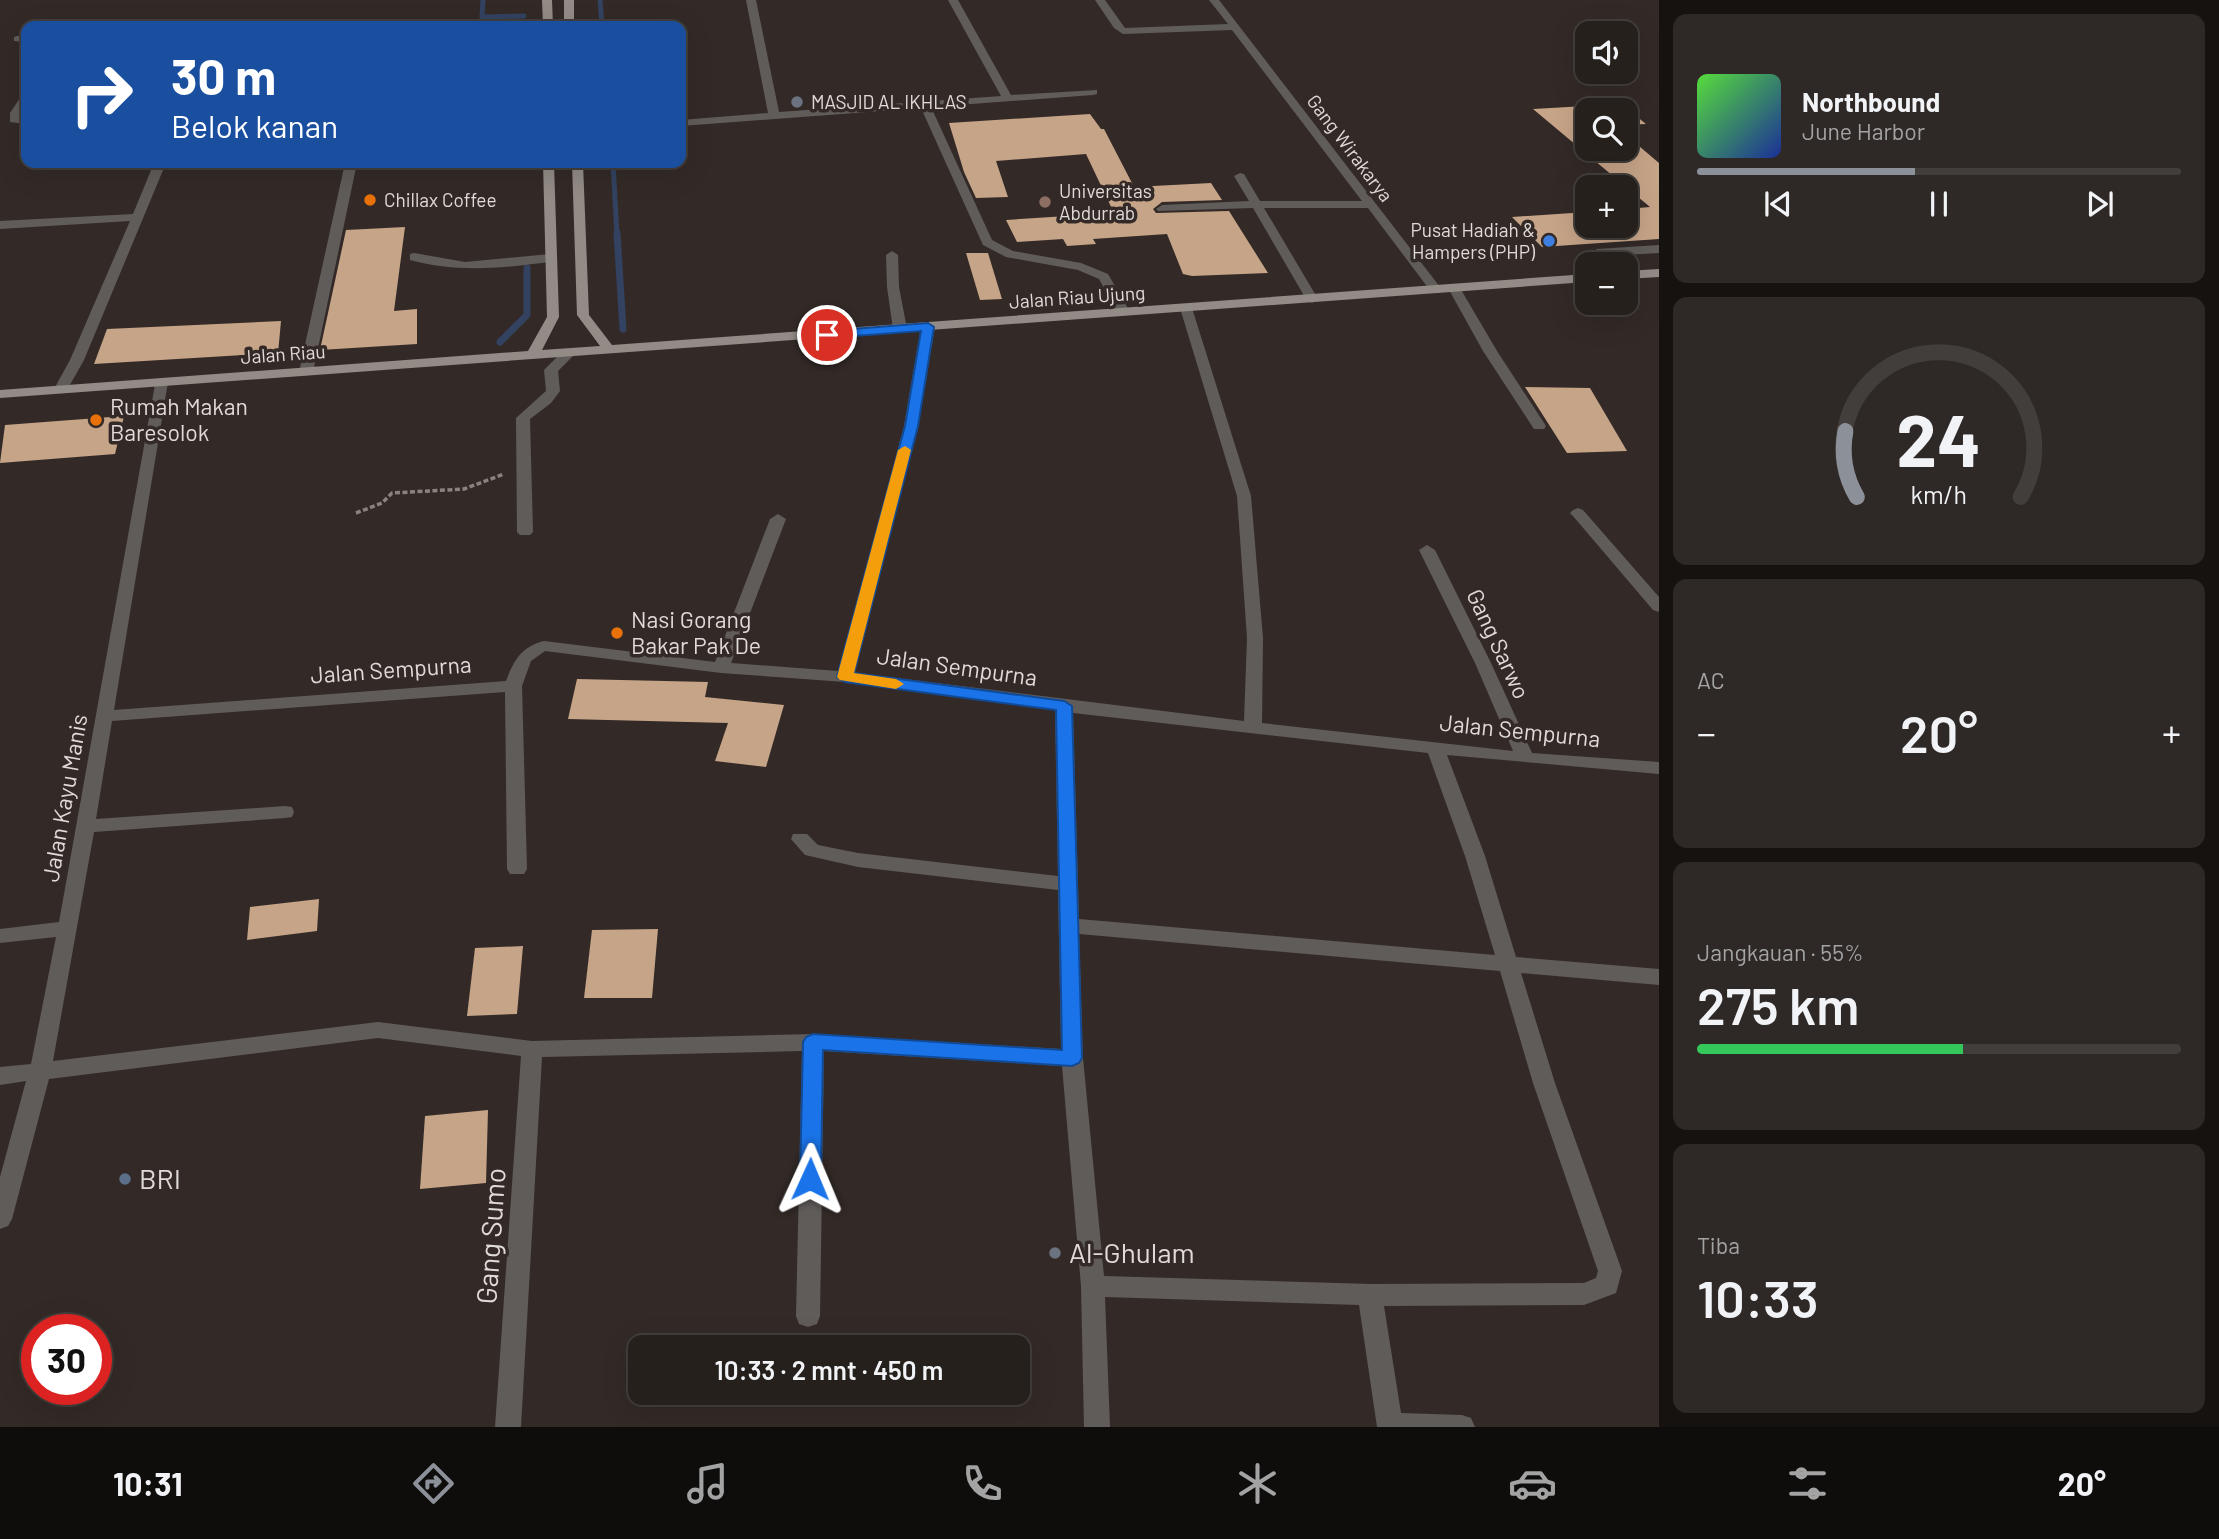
<!DOCTYPE html>
<html lang="id">
<head>
<meta charset="utf-8">
<style>
  body { margin:0; font-family:Barlow,sans-serif; background:#2e2826; color:#f1f3f6; height:100vh; display:flex; flex-direction:column; font-size:26px; white-space:nowrap }
  * { box-sizing:border-box; margin:0 }
  p { font-size:23px; color:#a4a3a4 }
  .icon { flex:none; width:38px; height:38px; fill:none; stroke:currentColor; stroke-width:2; stroke-linecap:round; stroke-linejoin:round }
  .map { position:relative; flex:1; overflow:hidden }
  .side { display:flex; flex-direction:column; gap:14px; padding:14px; background:#151210; width:560px }
  .side>* { flex:none }
  .top-card { position:absolute; left:21px; top:21px; width:665px; height:147px; border-radius:14px; box-shadow:0 7px 28px #0002,0 0 0 2px #423e3b; background:#1a4fa0; color:#fff; overflow:hidden }
  .buttons { position:absolute; left:1575px; top:21px; display:grid; gap:14px }
  .buttons a { display:grid; place-items:center; width:63px; height:63px; border-radius:14px; background:#26201d; box-shadow:0 7px 28px #0002,0 0 0 2px #423e3b; font-size:35px }
  .speed { position:absolute; left:21px; top:1314px; display:flex; gap:14px; font-size:35px; font-weight:700; text-align:center }
  .speed>* { display:grid; place-content:center; width:91px; height:91px; border-radius:50%; background:#26201d; box-shadow:0 7px 28px #0002,0 0 0 2px #423e3b; line-height:1 }
  .speed .limit { border:10px solid #d22; background:#fff; color:#111 }
  .pin { position:absolute; display:grid; place-items:center; width:60px; height:60px; color:#fff; margin:-30px; border:4px solid #fff; border-radius:50%; box-shadow:0 2px 7px #0007 }
  .me { position:absolute; width:77px; margin:-38px; rotate:1deg; stroke-linejoin:round; filter:drop-shadow(0 0 5px #0008) }
  .turn { display:flex; align-items:center; gap:24px; height:147px; padding:0 35px; font-size:32px }
  .turn .icon { width:91px; height:91px; stroke-width:2.5 }
  .turn b { display:block; font-size:49px; line-height:60px }
  .big { font-size:52px; font-weight:600; line-height:1.1 }
  .side .widget { flex:1; display:flex; flex-direction:column; justify-content:center; gap:10px; min-width:0; padding:0 24px; border-radius:14px; background:#2e2826 }
  .side .dial { align-items:center; gap:0 }
  .dial svg { height:182px; overflow:visible; fill:none; stroke:#423e3b; stroke-width:7; stroke-linecap:round; text-anchor:middle }
  .dial text { fill:#f1f3f6; stroke:none }
  .song { display:flex; align-items:center; gap:21px }
  .cover { width:84px; height:84px; border-radius:10px; background:linear-gradient(135deg,hsl(110 70% 55%),hsl(230 70% 35%)) }
  .played { height:7px; border-radius:4px; background:linear-gradient(90deg,#8c9099 45%,#423e3b 45%) }
  .keys { display:flex; justify-content:space-around; direction:ltr }
  .heat { display:flex; justify-content:space-between; align-items:center; font-size:38px; direction:ltr }
  .charge { height:10px; border-radius:5px; background:linear-gradient(90deg,#34c759 55%,#423e3b 0) }
  .trip { position:absolute; left:628px; top:1335px; width:402px; height:70px; border-radius:14px; background:#26201d; box-shadow:0 7px 28px #0002,0 0 0 2px #423e3b; font-weight:600; line-height:70px; text-align:center }
  .menu { display:flex; height:112px; justify-content:space-around; align-items:center; background:#0f0d0c; color:#a4a3a4 }
  .menu .icon { width:49px; height:49px }
  .menu .on { color:#8c9099 }
  .menu b { font-size:32px; color:#f1f3f6 }
  main { display:flex; flex:1; min-height:0 }
  .map>svg:first-child { display:block }
  .lines { fill:none; stroke-linecap:round; stroke-linejoin:round }
  .stream-far1 { stroke:#324260; stroke-width:5 }
  .stream { stroke:#324260; stroke-width:7 }
  .building { fill:#c6a488 }
  .path { stroke:#89827f; stroke-width:3.5; stroke-dasharray:5 2.5; stroke-linecap:butt }
  .minor { fill:#605c5a; fill-rule:evenodd }
  .major { fill:#928b86; fill-rule:evenodd }
  .route { fill:#1a73e8; stroke:#114b97; stroke-width:2 }
  .slow { fill:#f59e0b }
  .worship-dot { fill:#6b7280; stroke:#332a27; stroke-width:2.5 }
  .food-dot { fill:#e8710a; stroke:#332a27; stroke-width:2.5 }
  .education-dot { fill:#8d6e63; stroke:#332a27; stroke-width:2.5 }
  .shop-dot { fill:#3f7fe0; stroke:#332a27; stroke-width:2.5 }
  .service-dot { fill:#5c6f8a; stroke:#332a27; stroke-width:2.5 }
  .labels { text-anchor:middle; stroke-width:7; stroke-linejoin:round; paint-order:stroke }
  .far-poi-label { font-size:19px; fill:#e0dad8; stroke:#332a27; text-anchor:start }
  .far-street-label { font-size:19px; fill:#e0dad8; stroke:#332a27 }
  .poi-label { font-size:23px; fill:#e0dad8; stroke:#332a27; text-anchor:start }
  .street-label { font-size:23px; fill:#e0dad8; stroke:#332a27 }
  .near-poi-label { font-size:28px; fill:#e0dad8; stroke:#332a27; text-anchor:start }
  .near-street-label { font-size:28px; fill:#e0dad8; stroke:#332a27 }
</style>
</head>
<body>
<main>
<div class="map">
<svg width="1659" height="1427" viewBox="0 0 1659 1427">
  <rect width="100%" height="100%" fill="#332a27"/>
  <g class="lines">
    <!-- stream-far1 -->
    <g class="stream-far1">
      <path d="M483,0L482,17L524,16"/>
      <path d="M600,0L602,26"/>
      <path d="M613,163L617,235"/>
    </g>
    <!-- stream -->
    <g class="stream">
      <path d="M617,233L623,329"/>
      <path d="M500,342L527,315V268"/>
    </g>
  </g>
  <!-- building -->
  <g class="building">
    <path d="M1621,104L1646,124L1626,125V110H1587V149H1626V135L1659,163V239L1542,247L1512,217L1587,212V226H1626V209L1650,207L1533,109Z"/>
    <path d="M1090,114L1101,129H1104L1134,187L1211,183L1222,200L1162,202L1153,209L1156,213L1229,211L1268,273L1192,276L1183,274L1167,234L1093,239L1096,244L1067,246L1063,239L1017,242L1006,220L1114,213L1086,154L996,161L1008,197L976,198L964,172L949,123Z"/>
    <path d="M405,227L394,311L417,309V344L320,350L346,230Z"/>
    <path d="M966,253H988L1002,299L980,300Z"/>
    <path d="M281,321L278,353L94,364L107,329Z"/>
    <path d="M1525,387L1590,388L1627,451L1567,453Z"/>
    <path d="M124,416L115,454L0,463L5,425Z"/>
    <path d="M577,679L708,682L705,697L784,705L766,767L715,761L728,723L568,719Z"/>
    <path d="M319,899L317,931L247,940L250,907Z"/>
    <path d="M658,929L652,998H584L592,930Z"/>
    <path d="M523,946L517,1014L467,1016L475,948Z"/>
    <path d="M488,1110L486,1183L420,1189L425,1116Z"/>
  </g>
  <g class="lines">
    <!-- path -->
    <path class="path" d="M356,513L382,503L392,493L464,489L504,474"/>
    <!-- minor -->
    <g class="minor">
      <path d="M746,0H756L779,112L1001,96L948,0H958L1011,95L1097,90V94L1093,95L931,107L992,240L1013,251L1081,263L1108,274L1130,312L1129,315H1119L1099,279L1078,270L1006,257L983,245L921,108L681,126V120L768,113Z"/>
      <path d="M1095,0H1105L1125,28L1228,24L1209,0H1219L1440,287V293H1432L1368,208H1264L1318,299L1312,303L1306,299L1253,208L1158,211L1156,209L1162,205L1249,201L1234,176L1240,173L1244,174L1260,201H1362L1232,30L1123,34L1114,28Z"/>
      <path d="M17,36H26V42L14,41V37Z"/>
      <path d="M26,94V104L20,117L26,118V124L10,122V113L22,95Z"/>
      <path d="M154,163H166L84,360L66,392H56L54,389L70,360L130,221L0,229V221L133,214Z"/>
      <path d="M345,163H357L313,372L306,376L299,372Z"/>
      <path d="M1659,245V253L1607,256L1614,264H1601L1591,253L1597,249Z"/>
      <path d="M892,251L898,255L899,287L907,329L900,333L893,329L887,287L886,255Z"/>
      <path d="M414,253L465,262L550,254L556,258L550,262C502,268 457,273 410,260V254Z"/>
      <path d="M1454,284L1460,288L1497,351L1546,426L1544,429H1534L1483,351L1448,288Z"/>
      <path d="M1186,304L1192,308L1251,496L1263,638L1262,723L1513,751L1475,663L1419,550L1427,545L1435,550L1491,663L1532,753L1659,762V774L1447,755L1485,856L1516,957L1659,969V985L1521,973L1555,1083L1622,1271L1616,1293L1584,1305L1384,1306L1401,1413L1462,1415L1471,1418L1475,1427H1377L1359,1305L1105,1297L1110,1427H1084L1081,1286L1062,1066L824,1051L820,1316L817,1324L808,1327L799,1324L796,1316L802,1051L542,1057L521,1427H495L521,1056L378,1038L49,1079L12,1219L8,1226L0,1229V1177L26,1081L0,1085V1067L31,1064L56,937L0,943V929L59,922L156,379H166L168,382L114,710L506,681C514,660 521,647 544,641L715,662L770,519L778,514L786,519L731,663L838,671L904,426L921,327L928,323L935,327L918,426L855,673L1244,721L1247,638L1237,496L1180,308ZM545,651L721,673L845,682L1055,710L1058,876L858,853L818,845L807,834H793L791,839L805,855L858,867L1058,890L1061,1049L813,1034L532,1041L378,1022L53,1061L94,832L285,818L292,817L294,812L292,807L285,806L96,819L112,721L505,692L507,869L510,874H524L527,869L522,686L531,661ZM1073,713L1428,753L1465,856L1495,955L1079,919ZM1079,934L1500,971L1533,1083L1598,1271L1596,1278L1584,1283L1370,1284L1104,1276L1083,1058Z"/>
      <path d="M569,349L576,353L558,371L560,391L551,403L530,419L533,532L530,535H520L517,532L516,418L546,391L544,370L564,350Z"/>
      <path d="M1578,508L1583,510L1659,597V612L1653,610L1573,516L1570,513L1573,510Z"/>
    </g>
    <!-- major -->
    <g class="major">
      <path d="M542,0H552L553,26H543Z"/>
      <rect x="564" y="0" width="10" height="26"/>
      <path d="M543,163H554L559,317L542,350L600,346L577,315L572,163H583L589,315L612,345L1587,274V282L0,398V390L528,351L547,317Z"/>
      <path d="M1659,269V277L1626,279V271Z"/>
    </g>
  </g>
  <!-- route -->
  <path class="route" d="M928,323L934,327L918,426L854,673L1064,701L1072,706L1082,1058L1079,1063L1072,1066L823,1050L821,1179L818,1185L810,1188L803,1185L800,1179L803,1042L806,1037L813,1034L1062,1050L1056,710L845,682L837,677L905,426L921,331L827,338L821,335L827,331Z"/>
  <!-- slow -->
  <path class="slow" d="M905,446L911,450L854,673L896,679L904,684L896,689L840,680L837,677L898,450Z"/>
  <!-- markers -->
  <g class="worship-dot">
    <circle cx="797" cy="102" r="7"/>
    <circle cx="1055" cy="1253" r="7"/>
  </g>
  <g class="food-dot">
    <circle cx="370" cy="200" r="7"/>
    <circle cx="96" cy="420" r="7"/>
    <circle cx="617" cy="633" r="7"/>
  </g>
  <circle class="education-dot" cx="1045" cy="202" r="7"/>
  <circle class="shop-dot" cx="1549" cy="241" r="7"/>
  <circle class="service-dot" cx="125" cy="1179" r="7"/>
  <g class="labels">
    <!-- far-poi labels -->
    <g class="far-poi-label">
      <text x="811" y="109">MASJID AL IKHLAS</text>
      <text x="1059" y="198">Universitas<tspan x="1059" dy="22">Abdurrab</tspan></text>
      <text x="384" y="207">Chillax Coffee</text>
      <text x="1535" y="237" text-anchor="end">Pusat Hadiah &amp;<tspan x="1535" dy="22">Hampers (PHP)</tspan></text>
    </g>
    <!-- far-street labels -->
    <g class="far-street-label">
      <text transform="translate(1350 148) rotate(53)" y="7">Gang Wirakarya</text>
      <text transform="translate(1077 297) rotate(-4)" y="7">Jalan Riau Ujung</text>
      <text transform="translate(283 354) rotate(-4)" y="7">Jalan Riau</text>
    </g>
    <!-- poi labels -->
    <g class="poi-label">
      <text x="110" y="415">Rumah Makan<tspan x="110" dy="26">Baresolok</tspan></text>
      <text x="631" y="628">Nasi Gorang<tspan x="631" dy="26">Bakar Pak De</tspan></text>
    </g>
    <!-- street labels -->
    <g class="street-label">
      <text transform="translate(1498 644) rotate(65)" y="8">Gang Sarwo</text>
      <text transform="translate(957 667) rotate(8)" y="8">Jalan Sempurna</text>
      <text transform="translate(391 670) rotate(-4)" y="8">Jalan Sempurna</text>
      <text transform="translate(1520 731) rotate(6)" y="8">Jalan Sempurna</text>
      <text transform="translate(65 798) rotate(-80)" y="8">Jalan Kayu Manis</text>
    </g>
    <!-- near-poi labels -->
    <g class="near-poi-label">
      <text x="139" y="1189">BRI</text>
      <text x="1069" y="1263">Al-Ghulam</text>
    </g>
    <!-- near-street labels -->
    <g class="near-street-label">
      <text transform="translate(491 1236) rotate(-86)" y="10">Gang Sumo</text>
    </g>
  </g>
</svg>
<div class="buttons">
<a><svg class="icon" aria-label="sound" viewBox="0 0 24 24"><path d="M4 9h4l5-4v14l-5-4H4zM17 9q2 3 0 6"/></svg></a>
<a><svg class="icon" aria-label="search" viewBox="0 0 24 24"><circle cx="10" cy="10" r="6"/><path d="M15 15l6 6"/></svg></a>
<a>+</a>
<a>−</a>
</div>
<div class="speed"><div class="limit">30</div></div>
<div class="pin" style="left:827px;top:335px;background:#d93025"><svg class="icon" aria-label="arrive" viewBox="0 0 24 24"><path d="M6 21V4h12l-3 4 3 4H6"/></svg></div>
<svg class="me" style="left:810px;top:1179px" viewBox="-20 -20 40 40"><path d="M0-17L14 15 0 8-14 15z" fill="#1a73e8" stroke="#fff" stroke-width="4"/></svg>
<div class="trip">10:33 · 2 mnt · 450 m</div>
<div class="top-card">
<div class="turn"><svg class="icon" aria-label="right" viewBox="0 0 24 24"><path d="M7 20v-9h11M14 6l5 5-5 5"/></svg><div><b>30 m</b>Belok kanan</div></div>
</div>
</div>
<section class="side">
<div class="widget">
<div class="song"><i class="cover"></i><div><b>Northbound</b><p>June Harbor</p></div></div>
<div class="played"></div>
<div class="keys"><svg class="icon" aria-label="previous" viewBox="0 0 24 24"><path d="M18 5L8 12l10 7zM5 5v14"/></svg><svg class="icon" aria-label="pause" viewBox="0 0 24 24"><path d="M8 5v14M16 5v14"/></svg><svg class="icon" aria-label="next" viewBox="0 0 24 24"><path d="M6 5l10 7-10 7zM19 5v14"/></svg></div>
</div>
<div class="widget dial"><svg viewBox="0 0 100 80">
<path d="M14 69A42 42 0 1 1 86 69"/>
<path d="M14 69A42 42 0 0 1 9 40" stroke="#8c9099"/>
<text x="50" y="56" font-size="32" font-weight="700">24</text>
<text x="50" y="72" font-size="11">km/h</text>
</svg></div>
<div class="widget"><p>AC</p>
<div class="heat"><a>−</a><b class="big">20°</b><a>+</a></div>
</div>
<div class="widget"><p>Jangkauan · 55%</p><b class="big">275 km</b><div class="charge"></div></div>
<div class="widget"><p>Tiba</p><b class="big">10:33</b></div>
</section>
</main>
<nav class="menu">
<b>10:31</b>
<svg class="icon on" aria-label="directions" viewBox="0 0 24 24"><path d="M12 3l9 9-9 9-9-9zM9 14v-3h6M13 9l2 2-2 2"/></svg>
<svg class="icon" aria-label="music" viewBox="0 0 24 24"><path d="M9 18V5l10-2v13"/><circle cx="6" cy="18" r="3"/><circle cx="16" cy="16" r="3"/></svg>
<svg class="icon" aria-label="phone" viewBox="0 0 24 24"><path d="M5 4h4l2 5-3 2q2 4 5 5l2-3 5 2v4C11 20 4 13 5 4z"/></svg>
<svg class="icon" aria-label="climate" viewBox="0 0 24 24"><path d="M12 3v18M4 7l16 10M4 17L20 7"/></svg>
<svg class="icon" aria-label="car" viewBox="0 0 24 24"><path d="M5 17H2v-5l4-1 3-4h7l3 4 3 1v5h-3M9 17h6M6 11h13"/><circle cx="7" cy="17" r="2"/><circle cx="17" cy="17" r="2"/></svg>
<svg class="icon" aria-label="filters" viewBox="0 0 24 24"><path d="M4 7h16M4 17h16"/><circle cx="9" cy="7" r="2"/><circle cx="15" cy="17" r="2"/></svg>
<b>20°</b>
</nav>
</body>
</html>
